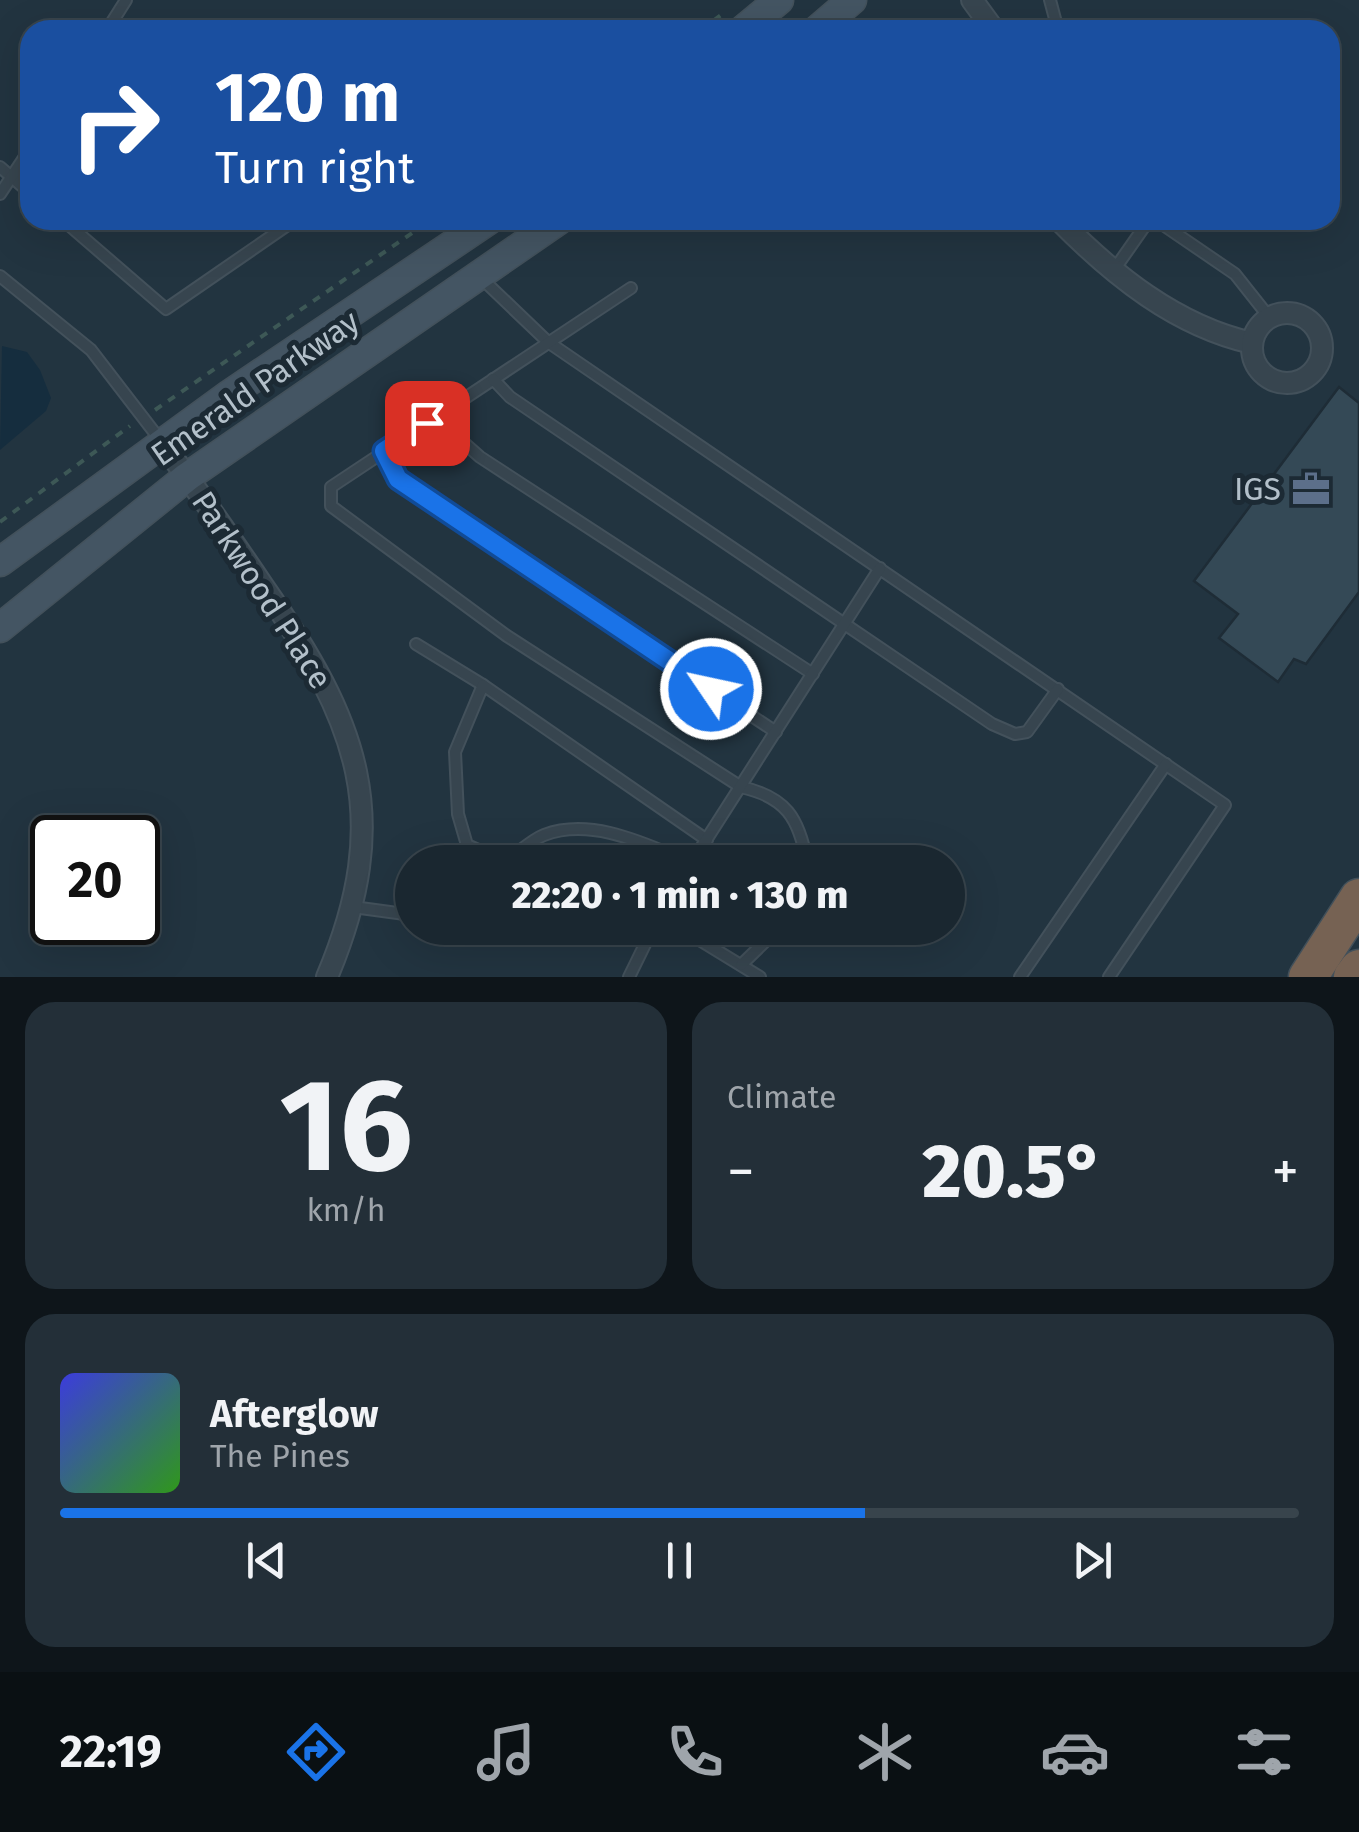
<!DOCTYPE html>
<html lang="en">
<head>
<meta charset="utf-8">
<style>
  body { margin:0; font-family:"Fira Sans",sans-serif; background:#232f38; color:#f1f3f6; height:100vh; display:flex; flex-direction:column; font-size:38px; white-space:nowrap }
  * { box-sizing:border-box; margin:0 }
  p { font-size:32px; color:#9fa5ab }
  .icon { flex:none; width:55px; height:55px; fill:none; stroke:currentColor; stroke-width:2; stroke-linecap:round; stroke-linejoin:round }
  .map { position:relative; height:977px; overflow:hidden }
  .details { display:flex; flex-direction:column; gap:25px; padding:25px; background:#0e151a; flex:1 }
  .details>* { flex:none }
  .banner { position:absolute; left:20px; top:20px; width:1320px; height:210px; border-radius:30px; box-shadow:0 10px 40px #0002,0 0 0 2px #38444c; background:#1a4fa0; color:#fff; overflow:hidden }
  .speed { position:absolute; left:30px; top:815px; display:flex; gap:20px; font-size:50px; font-weight:700; text-align:center }
  .speed>* { display:grid; place-content:center; width:130px; height:130px; border-radius:50%; background:#1a2730; box-shadow:0 10px 40px #0002,0 0 0 2px #38444c; line-height:1 }
  .speed .limit { border:5px solid #111; border-radius:15px; background:#fff; color:#111 }
  .pin { position:absolute; display:grid; place-items:center; width:85px; height:85px; color:#fff; margin:-42px; border-radius:20px; box-shadow:0 5px 15px #0006 }
  .me { position:absolute; width:110px; margin:-55px; rotate:304deg; stroke-linejoin:round; filter:drop-shadow(0 0 8px #0008) }
  .turn { display:flex; align-items:center; gap:35px; height:210px; padding:0 30px; font-size:45px }
  .turn .icon { width:130px; height:130px; stroke-width:2.5 }
  .turn b { display:block; font-size:70px; line-height:85px }
  .big { font-size:75px; font-weight:800; line-height:1.1 }
  .details .tile { flex:1; display:flex; flex-direction:column; justify-content:center; gap:15px; min-width:0; padding:0 35px; border-radius:30px; background:#232f38 }
  .details .dial { align-items:center; gap:0 }
  .dial b { font-size:130px; line-height:1 }
  .song { display:flex; align-items:center; gap:30px }
  .cover { width:120px; height:120px; border-radius:15px; background:linear-gradient(135deg,hsl(240 70% 55%),hsl(110 70% 35%)) }
  .played { height:10px; border-radius:5px; background:linear-gradient(90deg,#1a73e8 65%,#38444c 65%) }
  .keys { display:flex; justify-content:space-around; direction:ltr }
  .heat { display:flex; justify-content:space-between; align-items:center; font-size:55px; direction:ltr }
  .details .tiles { flex:1; display:grid; gap:25px; grid-template-columns:1fr 1fr }
  .tile:last-child { grid-column:span 2 }
  .trip { position:absolute; left:395px; top:845px; width:570px; height:100px; border-radius:50px; background:#1a2730; box-shadow:0 10px 40px #0002,0 0 0 2px #38444c; font-weight:800; line-height:100px; text-align:center }
  .tabs { display:flex; height:160px; justify-content:space-around; align-items:center; background:#0a1013; color:#9fa5ab }
  .tabs .icon { width:70px; height:70px }
  .tabs .on { color:#1a73e8 }
  .tabs b { font-size:45px; color:#f1f3f6 }
  .map>svg:first-child { display:block }
  .water { fill:#152d3e }
  .building { fill:#344956; stroke:#1e2c36; stroke-width:2.5 }
  .lines { fill:none; stroke-linecap:round; stroke-linejoin:round }
  .lane-casing { stroke:#43515b; stroke-width:14 }
  .street-casing { stroke:#43515b; stroke-width:24 }
  .secondary-casing { stroke:#43515b; stroke-width:31 }
  .highway-casing { stroke:#42505a; stroke-width:41 }
  .path { stroke:#3d5856; stroke-width:4; stroke-dasharray:8 8; stroke-linecap:butt }
  .lane { stroke:#37454f; stroke-width:10 }
  .street { stroke:#37454f; stroke-width:20 }
  .secondary { stroke:#445563; stroke-width:28 }
  .highway { stroke:#766253; stroke-width:38 }
  .route-casing { stroke:#114b97; stroke-width:25 }
  .route { stroke:#1a73e8; stroke-width:18 }
  .labels { text-anchor:middle; stroke-width:10; stroke-linejoin:round; paint-order:stroke }
  .street-label { font-size:32px; fill:#b3c0ca; stroke:#1c2a34 }
  .poi-label { font-size:32px; fill:#b3c0ca; stroke:#1c2a34; text-anchor:end }
</style>
</head>
<body>
<div class="map">
<svg width="1359" height="977" viewBox="0 0 1359 977">
  <rect width="100%" height="100%" fill="#223440"/>
  <!-- water -->
  <path class="water" d="M2,346L27,352L40,370L51,398L46,411L0,450Z"/>
  <!-- building -->
  <path class="building" d="M1339,387L1359,403V592L1306,664L1294,659L1278,682L1219,638L1238,614L1194,581Z"/>
  <g class="lines">
    <!-- lane casing -->
    <g class="lane-casing">
      <g id="lane">
        <path d="M1050,0L1058,30"/>
        <path d="M107,30L126,0"/>
        <path d="M0,167L30,193"/>
        <path d="M0,194L30,149"/>
        <path d="M63,220L166,309L295,220"/>
        <path d="M1156,220L1235,274L1269,317"/>
        <path d="M1114,270L1149,220"/>
        <path d="M0,276L91,350L161,441"/>
        <path d="M479,276L548,342L1225,805L1109,977"/>
        <path d="M631,288L331,487V506L507,636L741,787C786,797 799,818 807,862"/>
        <path d="M493,379L510,397L992,724L1015,734L1027,732L1058,689"/>
        <path d="M440,414L454,434L480,457L813,674"/>
        <path d="M384,451L398,479L420,496L776,732"/>
        <path d="M416,644L483,685"/>
        <path d="M689,862C645,844 592,817 544,835C531,840 517,854 505,862L467,845L458,814L455,752L483,685L707,840"/>
        <path d="M692,862L880,568"/>
        <path d="M353,907L412,915"/>
        <path d="M680,928L760,977"/>
        <path d="M741,965L779,928"/>
        <path d="M629,977L653,928"/>
        <path d="M1020,977L1166,764"/>
      </g>
    </g>
    <!-- street casing -->
    <g class="street-casing">
      <g id="street">
        <path d="M972,0L994,30"/>
        <path d="M1059,220C1113,275 1176,326 1252,343"/>
        <circle cx="1287" cy="348" r="35"/>
        <path d="M161,442C197,489 230,537 263,586C358,722 395,816 327,977"/>
      </g>
    </g>
    <!-- secondary casing -->
    <g class="secondary-casing">
      <g id="secondary">
        <path d="M743,30L779,0"/>
        <path d="M817,30L852,0"/>
        <path d="M0,562L230,394L489,220"/>
        <path d="M0,628L187,477L559,220"/>
      </g>
    </g>
    <!-- highway casing -->
    <g class="highway-casing">
      <g id="highway">
        <path d="M1308,977L1359,898"/>
        <path d="M1353,977L1359,969"/>
      </g>
    </g>
    <!-- path -->
    <g class="path">
      <path d="M701,30L721,15"/>
      <path d="M155,410L431,220"/>
      <path d="M0,522L130,426"/>
    </g>
    <!-- lane -->
    <use href="#lane" class="lane"/>
    <!-- street -->
    <use href="#street" class="street"/>
    <!-- secondary -->
    <use href="#secondary" class="secondary"/>
    <!-- highway -->
    <use href="#highway" class="highway"/>
  </g>
  <g class="lines">
    <!-- route casing -->
    <g class="route-casing">
      <path id="route" d="M427,423L384,451L398,479L711,689"/>
    </g>
    <!-- route -->
    <use href="#route" class="route"/>
  </g>
  <!-- icons -->
  <defs>
    <g id="office-bare" transform="scale(3)"><path d="M-6-3h4V-5.5h4V-3h4V5H-6ZM-1-4.5V-3h2v-1.5ZM-6 0V1H6V0Z" fill="#5c6f8a" stroke="#1c2a34" stroke-width="2.5" paint-order="stroke"/></g>
  </defs>
  <g fill-rule="evenodd">
    <use href="#office-bare" x="1311" y="489"/>
  </g>
  <g class="labels">
    <!-- street labels -->
    <g class="street-label">
      <text transform="translate(255 388) rotate(-35)" y="11">Emerald Parkway</text>
      <text transform="translate(262 590) rotate(57)" y="11">Parkwood Place</text>
    </g>
    <!-- poi labels -->
    <g class="poi-label">
      <text x="1281" y="500">IGS</text>
    </g>
  </g>
</svg>
<div class="speed"><div class="limit">20</div></div>
<div class="pin" style="left:427px;top:423px;background:#d93025"><svg class="icon" aria-label="arrive" viewBox="0 0 24 24"><path d="M6 21V4h12l-3 4 3 4H6"/></svg></div>
<svg class="me" style="left:711px;top:689px" viewBox="-20 -20 40 40"><circle r="17" fill="#1a73e8" stroke="#fff" stroke-width="3"/><path d="M0-11L8 9 0 5-8 9z" fill="#fff"/></svg>
<div class="trip">22:20 · 1 min · 130 m</div>
<div class="banner">
<div class="turn"><svg class="icon" aria-label="right" viewBox="0 0 24 24"><path d="M7 20v-9h11M14 6l5 5-5 5"/></svg><div><b>120 m</b>Turn right</div></div>
</div>
</div>
<section class="details">
<div class="tiles">
<div class="tile dial"><b>16</b><p>km/h</p></div>
<div class="tile"><p>Climate</p>
<div class="heat"><a>−</a><b class="big">20.5°</b><a>+</a></div>
</div>
<div class="tile">
<div class="song"><i class="cover"></i><div><b>Afterglow</b><p>The Pines</p></div></div>
<div class="played"></div>
<div class="keys"><svg class="icon" aria-label="previous" viewBox="0 0 24 24"><path d="M18 5L8 12l10 7zM5 5v14"/></svg><svg class="icon" aria-label="pause" viewBox="0 0 24 24"><path d="M8 5v14M16 5v14"/></svg><svg class="icon" aria-label="next" viewBox="0 0 24 24"><path d="M6 5l10 7-10 7zM19 5v14"/></svg></div>
</div>
</div>
</section>
<nav class="tabs">
<b>22:19</b>
<svg class="icon on" aria-label="directions" viewBox="0 0 24 24"><path d="M12 3l9 9-9 9-9-9zM9 14v-3h6M13 9l2 2-2 2"/></svg>
<svg class="icon" aria-label="music" viewBox="0 0 24 24"><path d="M9 18V5l10-2v13"/><circle cx="6" cy="18" r="3"/><circle cx="16" cy="16" r="3"/></svg>
<svg class="icon" aria-label="phone" viewBox="0 0 24 24"><path d="M5 4h4l2 5-3 2q2 4 5 5l2-3 5 2v4C11 20 4 13 5 4z"/></svg>
<svg class="icon" aria-label="climate" viewBox="0 0 24 24"><path d="M12 3v18M4 7l16 10M4 17L20 7"/></svg>
<svg class="icon" aria-label="car" viewBox="0 0 24 24"><path d="M5 17H2v-5l4-1 3-4h7l3 4 3 1v5h-3M9 17h6M6 11h13"/><circle cx="7" cy="17" r="2"/><circle cx="17" cy="17" r="2"/></svg>
<svg class="icon" aria-label="filters" viewBox="0 0 24 24"><path d="M4 7h16M4 17h16"/><circle cx="9" cy="7" r="2"/><circle cx="15" cy="17" r="2"/></svg>
</nav>
</body>
</html>
